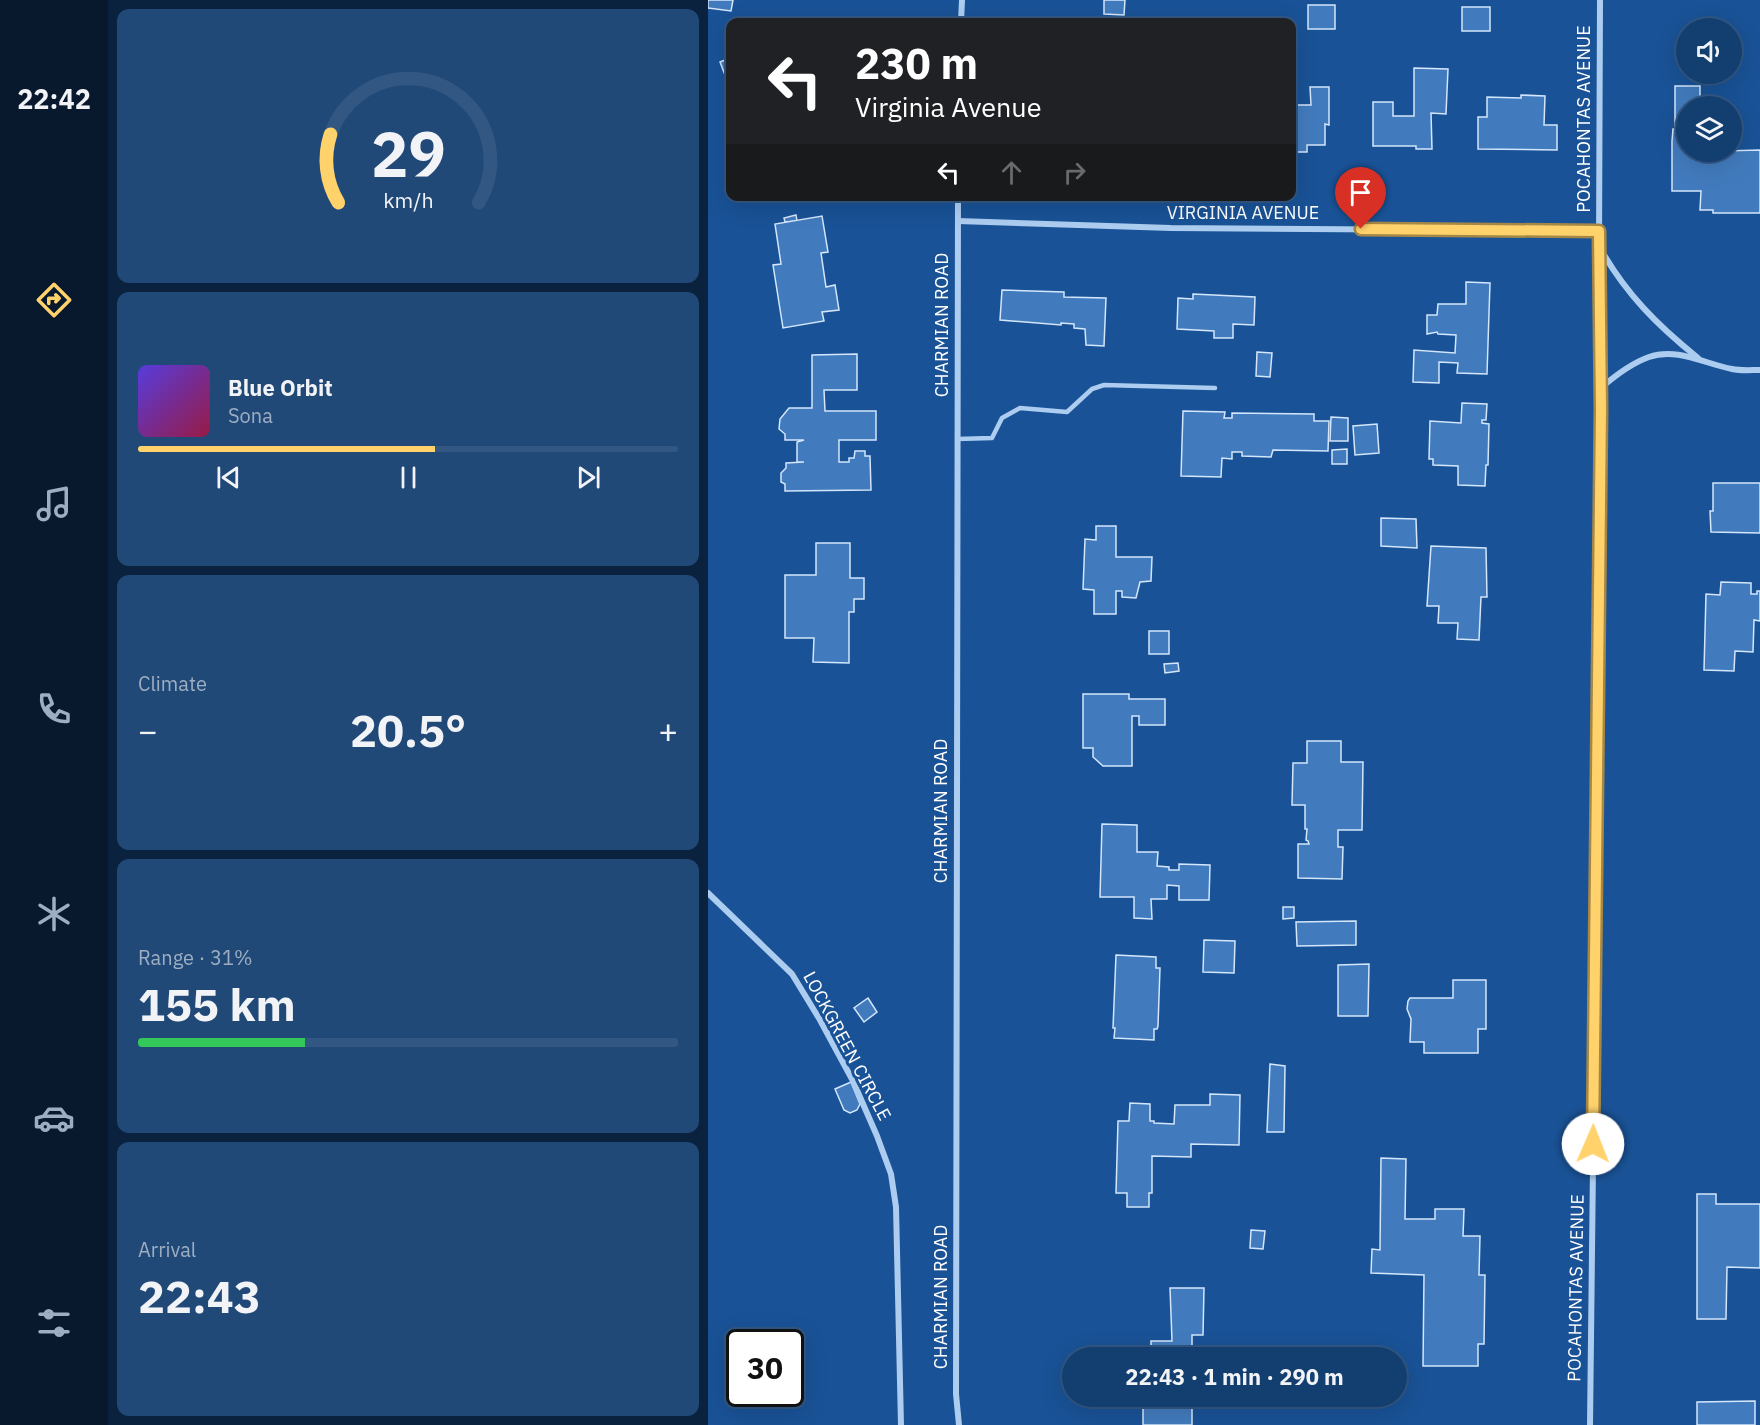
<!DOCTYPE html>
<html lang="en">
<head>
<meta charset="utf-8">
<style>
  body { margin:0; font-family:"IBM Plex Sans",sans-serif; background:#204978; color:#f1f3f6; height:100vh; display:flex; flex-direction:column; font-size:22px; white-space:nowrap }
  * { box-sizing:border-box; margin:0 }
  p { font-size:20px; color:#9daec3 }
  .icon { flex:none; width:33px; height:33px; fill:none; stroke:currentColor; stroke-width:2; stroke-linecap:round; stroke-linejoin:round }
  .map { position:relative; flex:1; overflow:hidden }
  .details { display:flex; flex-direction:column; gap:9px; padding:9px; background:#0a223e; width:600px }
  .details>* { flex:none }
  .top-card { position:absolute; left:18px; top:18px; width:570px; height:183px; border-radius:12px; box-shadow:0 6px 24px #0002,0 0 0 2px #325783; background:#202124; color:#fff; overflow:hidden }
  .buttons { position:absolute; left:968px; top:18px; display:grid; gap:12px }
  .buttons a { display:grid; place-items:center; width:66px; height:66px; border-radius:50%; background:#133e70; box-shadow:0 6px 24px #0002,0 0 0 2px #325783; font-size:30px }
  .speed { position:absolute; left:18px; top:1329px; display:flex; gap:12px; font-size:30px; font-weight:700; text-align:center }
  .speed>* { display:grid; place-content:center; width:78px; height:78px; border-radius:50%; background:#133e70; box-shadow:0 6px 24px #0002,0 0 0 2px #325783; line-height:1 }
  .speed .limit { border:3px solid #111; border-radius:9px; background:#fff; color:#111 }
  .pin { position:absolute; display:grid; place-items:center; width:51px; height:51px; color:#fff; margin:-62px -26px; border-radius:50% 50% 50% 0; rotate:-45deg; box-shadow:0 0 6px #0007 }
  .pin .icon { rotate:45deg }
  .me { position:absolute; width:66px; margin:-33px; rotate:1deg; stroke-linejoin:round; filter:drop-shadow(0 0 4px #0008) }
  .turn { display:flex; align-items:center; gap:21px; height:126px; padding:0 30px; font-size:27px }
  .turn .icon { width:78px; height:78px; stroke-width:2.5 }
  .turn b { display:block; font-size:42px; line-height:51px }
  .lanes { display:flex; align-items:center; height:57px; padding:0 30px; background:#0003; justify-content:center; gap:30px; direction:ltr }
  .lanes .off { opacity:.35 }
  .big { font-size:45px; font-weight:700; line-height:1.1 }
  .details .tile { flex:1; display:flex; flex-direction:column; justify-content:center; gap:9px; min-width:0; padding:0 21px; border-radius:12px; background:#204978 }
  .details .dial { align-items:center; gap:0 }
  .dial svg { height:156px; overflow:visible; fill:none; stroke:#325783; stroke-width:7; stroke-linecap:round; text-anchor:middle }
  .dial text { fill:#f1f3f6; stroke:none }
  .song { display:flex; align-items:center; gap:18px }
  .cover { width:72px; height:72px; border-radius:9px; background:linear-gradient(135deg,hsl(250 70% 55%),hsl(340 70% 35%)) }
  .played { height:6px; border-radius:3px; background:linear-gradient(90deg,#ffd26b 55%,#325783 55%) }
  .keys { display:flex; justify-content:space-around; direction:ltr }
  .heat { display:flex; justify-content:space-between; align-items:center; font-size:33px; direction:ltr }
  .charge { height:9px; border-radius:4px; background:linear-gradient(90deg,#34c759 31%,#325783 0) }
  .trip { position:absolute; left:354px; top:1347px; width:345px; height:60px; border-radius:30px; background:#133e70; box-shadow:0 6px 24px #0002,0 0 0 2px #325783; font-weight:700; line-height:60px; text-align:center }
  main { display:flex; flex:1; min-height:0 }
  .menu { display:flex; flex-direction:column; width:108px; justify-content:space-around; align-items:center; background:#08192d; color:#9daec3 }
  .menu .icon { width:42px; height:42px }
  .menu .active { color:#ffd26b }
  .menu b { font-size:27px; color:#f1f3f6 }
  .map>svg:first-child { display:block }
  .building { fill:#427bbd; stroke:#d3e6fb; stroke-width:1.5 }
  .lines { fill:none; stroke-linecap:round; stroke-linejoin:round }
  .service { stroke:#acccf0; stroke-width:4.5 }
  .minor { stroke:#acccf0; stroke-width:6 }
  .route-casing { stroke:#a68846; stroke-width:15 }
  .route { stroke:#ffd26b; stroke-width:10 }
  .labels { text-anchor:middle; stroke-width:6; stroke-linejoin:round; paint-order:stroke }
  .street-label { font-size:18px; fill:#fff; stroke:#195296 }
</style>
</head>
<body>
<main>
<nav class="menu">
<b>22:42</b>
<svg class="icon active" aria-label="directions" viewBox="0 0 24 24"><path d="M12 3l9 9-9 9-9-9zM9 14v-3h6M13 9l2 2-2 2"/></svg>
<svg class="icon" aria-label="music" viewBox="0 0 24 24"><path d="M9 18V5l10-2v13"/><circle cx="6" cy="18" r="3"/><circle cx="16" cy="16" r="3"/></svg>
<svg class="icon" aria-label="phone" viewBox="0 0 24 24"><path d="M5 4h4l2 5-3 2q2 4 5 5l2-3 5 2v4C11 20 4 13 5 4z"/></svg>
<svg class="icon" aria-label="climate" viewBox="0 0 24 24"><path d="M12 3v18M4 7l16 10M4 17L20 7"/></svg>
<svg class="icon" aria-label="car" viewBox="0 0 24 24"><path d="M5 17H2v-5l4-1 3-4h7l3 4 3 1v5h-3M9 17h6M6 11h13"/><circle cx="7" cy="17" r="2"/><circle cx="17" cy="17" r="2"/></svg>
<svg class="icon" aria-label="filters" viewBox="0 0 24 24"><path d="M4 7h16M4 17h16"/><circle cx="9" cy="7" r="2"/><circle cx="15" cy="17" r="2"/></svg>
</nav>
<section class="details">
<div class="tile dial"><svg viewBox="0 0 100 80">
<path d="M14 69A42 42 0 1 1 86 69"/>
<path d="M14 69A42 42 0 0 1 10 34" stroke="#ffd26b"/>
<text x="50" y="56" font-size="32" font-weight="700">29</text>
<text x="50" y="72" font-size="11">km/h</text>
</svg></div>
<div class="tile">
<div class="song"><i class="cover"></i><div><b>Blue Orbit</b><p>Sona</p></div></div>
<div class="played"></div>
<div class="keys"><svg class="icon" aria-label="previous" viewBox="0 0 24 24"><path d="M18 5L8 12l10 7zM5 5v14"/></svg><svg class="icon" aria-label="pause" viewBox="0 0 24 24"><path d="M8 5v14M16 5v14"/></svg><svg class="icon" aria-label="next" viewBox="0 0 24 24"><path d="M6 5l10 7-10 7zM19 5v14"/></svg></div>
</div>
<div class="tile"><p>Climate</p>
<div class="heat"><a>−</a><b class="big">20.5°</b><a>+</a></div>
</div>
<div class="tile"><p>Range · 31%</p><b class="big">155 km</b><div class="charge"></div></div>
<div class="tile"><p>Arrival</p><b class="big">22:43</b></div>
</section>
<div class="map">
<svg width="1052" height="1425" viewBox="0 0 1052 1425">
  <rect width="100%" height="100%" fill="#195296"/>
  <!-- building -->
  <g class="building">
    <path d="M0,0H25L23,11L0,8Z"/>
    <path d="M396,0H417L416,15L396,14Z"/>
    <rect x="600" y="5" width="27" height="24"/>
    <rect x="754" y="7" width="28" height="24"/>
    <path d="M22,58V88L12,62Z"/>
    <path d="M706,68L740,69L738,114L723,113L724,149H708V146H665V102H685V116H706Z"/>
    <path d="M967,86H992V106H978V152L1052,150V213H1005V210H992L993,191H964V141L965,129H967Z"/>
    <path d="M602,87H621V125L617,124V145H599V152H584V119H587V105H603Z"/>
    <path d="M813,95L837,96L836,125H849V150L770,149V117H779V97L813,98Z"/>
    <path d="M88,215L89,221L77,222L76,218Z"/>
    <path d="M114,216L120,252L113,253L118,287L127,285L131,310L114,312L116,321L75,328L65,265L73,264L67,224Z"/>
    <path d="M758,282L782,283L779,374L749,373L750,363L731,362V383L705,382L706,350L747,353L748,335L730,334L729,332L719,334V315H729L730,304H758Z"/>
    <path d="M294,290L356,292V297L398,298L396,346L378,345L377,329L366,328V324L353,323V325L292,320Z"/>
    <path d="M485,294L547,297L546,325L525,324V338H506V331L469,329L470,298L485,299Z"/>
    <path d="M549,352L564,353L562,377L548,376Z"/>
    <path d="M149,354V390H116L117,411H168V440H131V462H141V458H146L147,451H157V456H162L163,490L77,491V484L73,482V473L78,468V463L96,462H89V442L96,440H77V434L71,429L72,419L81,408H104V355Z"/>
    <path d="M754,403L779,404L778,420H774V423L781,424L780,465H778L777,486L750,485V466L725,465V459H721L722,421L753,423Z"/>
    <path d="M475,411L517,412L516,418H524V413L606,414V421H621L620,451L565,450L563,457L534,456V452H524V459L514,458L513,477L473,476Z"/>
    <path d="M623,417L640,418V441H622Z"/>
    <path d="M669,424L671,453L647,455L645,426Z"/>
    <path d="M639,449V464H624V450Z"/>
    <path d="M1005,483H1052V533L1003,532L1002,511H1005Z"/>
    <path d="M673,518L708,519L709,548L673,546Z"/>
    <path d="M388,526H408V557H444L443,581L432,582L428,598L414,597V591H408V614H386V590L375,589L377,539L388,540Z"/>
    <path d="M108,543H142V578H156V599H146V612H141V663L105,662L106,638H77V575H108Z"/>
    <path d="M723,546L778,548L779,597H773L771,640L749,639L750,623H730L731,606H719Z"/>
    <path d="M1013,582L1043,583V594H1049V591H1052V621L1046,620L1045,652L1027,651L1026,671L996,670L998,594L1012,595Z"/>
    <rect x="441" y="631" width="20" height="23"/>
    <path d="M470,663L471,671L457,673L456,664Z"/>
    <path d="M375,694H421V699H457V725H431V716H424V766H395L385,757V748H375Z"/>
    <path d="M599,741H633V762H655L654,830H630V847H635L634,879L590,878V844H601L600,841L598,840L599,829H597V805H584L585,763H599Z"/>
    <path d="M394,824L429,825V852H450L449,866L461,867V870H471V864L502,865L501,900H471V886L459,885V899H443L444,919L426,918V897H392Z"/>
    <path d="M575,907H586V918L575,919Z"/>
    <path d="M648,921V945L589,946L588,922Z"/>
    <path d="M496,940L527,941L526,973L495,972Z"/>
    <path d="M408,955L448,957V968H452L450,1026L449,1029H446V1040L406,1038L407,1028H405Z"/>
    <path d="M661,964L660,1016H630V965Z"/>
    <path d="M745,980H778V1029H770V1053H716V1042H702L703,1019L699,1009L700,1001L702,998H745Z"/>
    <path d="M160,998L169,1012L156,1022L146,1008Z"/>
    <path d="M562,1064L577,1066L576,1132H559Z"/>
    <path d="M143,1082L152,1104L149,1110L142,1113L136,1110L127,1089Z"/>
    <path d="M502,1094L532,1095L531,1145L483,1144V1157L444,1156V1193H441V1207H419V1193H408L410,1121H421L422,1103L442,1104V1121H446V1123L466,1124L467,1105H502Z"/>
    <path d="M673,1158L698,1159L697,1219H727V1209H756L755,1236H772L771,1275H777L776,1344H770V1366H715L716,1275L663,1273L664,1249L672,1250Z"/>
    <path d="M989,1194H1008V1204H1052V1268L1019,1267L1018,1319H989Z"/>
    <path d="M543,1230L557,1231L555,1249L542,1248Z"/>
    <path d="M462,1288H496L495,1335H484V1358H435V1353L443,1354V1341H464Z"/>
    <rect x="435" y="1396" width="49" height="29"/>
    <path d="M1047,1401V1425H989V1402Z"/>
  </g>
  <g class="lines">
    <!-- service -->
    <path class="service" d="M249,439L284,438L294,418L312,408L359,412L384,389L396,385L507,388"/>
    <!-- minor -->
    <g class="minor">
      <path d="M253,22L254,0"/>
      <path d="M250,196L248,1394L251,1425"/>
      <path d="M250,221L463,228L891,231"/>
      <path d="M892,248C918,294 949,325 990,358"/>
      <path d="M894,387C908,375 924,363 941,357C969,347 997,364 1024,369C1033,371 1043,370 1052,370"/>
      <path d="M0,893L84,974L112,1020L145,1081L169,1136L183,1174L188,1207L193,1425"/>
      <path d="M882,1425L894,387L891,246L892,0"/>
    </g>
  </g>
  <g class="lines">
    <!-- route casing -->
    <g class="route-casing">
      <path id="route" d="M653,229L891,231L893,409L885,1144"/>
    </g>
    <!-- route -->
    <use href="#route" class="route"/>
  </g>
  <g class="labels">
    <!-- street labels -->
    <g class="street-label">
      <text transform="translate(876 119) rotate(-90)" y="6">POCAHONTAS AVENUE</text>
      <text x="535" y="219">VIRGINIA AVENUE</text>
      <text transform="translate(234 325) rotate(-90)" y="6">CHARMIAN ROAD</text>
      <text transform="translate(233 811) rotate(-90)" y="6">CHARMIAN ROAD</text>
      <text transform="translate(139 1046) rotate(62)" y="6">LOCKGREEN CIRCLE</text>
      <text transform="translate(868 1288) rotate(-89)" y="6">POCAHONTAS AVENUE</text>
      <text transform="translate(233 1297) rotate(-90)" y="6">CHARMIAN ROAD</text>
    </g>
  </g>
</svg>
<div class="buttons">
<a><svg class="icon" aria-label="sound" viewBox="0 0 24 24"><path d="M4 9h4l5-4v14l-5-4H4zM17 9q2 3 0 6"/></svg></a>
<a><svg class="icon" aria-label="layers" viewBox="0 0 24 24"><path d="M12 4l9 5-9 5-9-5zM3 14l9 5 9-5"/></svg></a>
</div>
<div class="speed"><div class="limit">30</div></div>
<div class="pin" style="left:653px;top:229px;background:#d93025"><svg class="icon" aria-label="arrive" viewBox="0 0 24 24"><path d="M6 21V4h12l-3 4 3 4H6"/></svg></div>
<svg class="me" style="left:885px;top:1144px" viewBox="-20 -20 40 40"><circle r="19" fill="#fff"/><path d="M0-13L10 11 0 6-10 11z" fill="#ffd26b"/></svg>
<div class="trip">22:43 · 1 min · 290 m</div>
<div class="top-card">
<div class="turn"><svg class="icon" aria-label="left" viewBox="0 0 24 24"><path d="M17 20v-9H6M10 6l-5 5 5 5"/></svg><div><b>230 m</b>Virginia Avenue</div></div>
<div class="lanes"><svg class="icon" aria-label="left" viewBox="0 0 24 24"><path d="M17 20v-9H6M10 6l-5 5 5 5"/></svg><svg class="icon off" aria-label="ahead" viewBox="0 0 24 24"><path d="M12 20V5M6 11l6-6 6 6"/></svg><svg class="icon off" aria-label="right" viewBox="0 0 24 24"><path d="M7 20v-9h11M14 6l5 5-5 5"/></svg></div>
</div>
</div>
</main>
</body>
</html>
